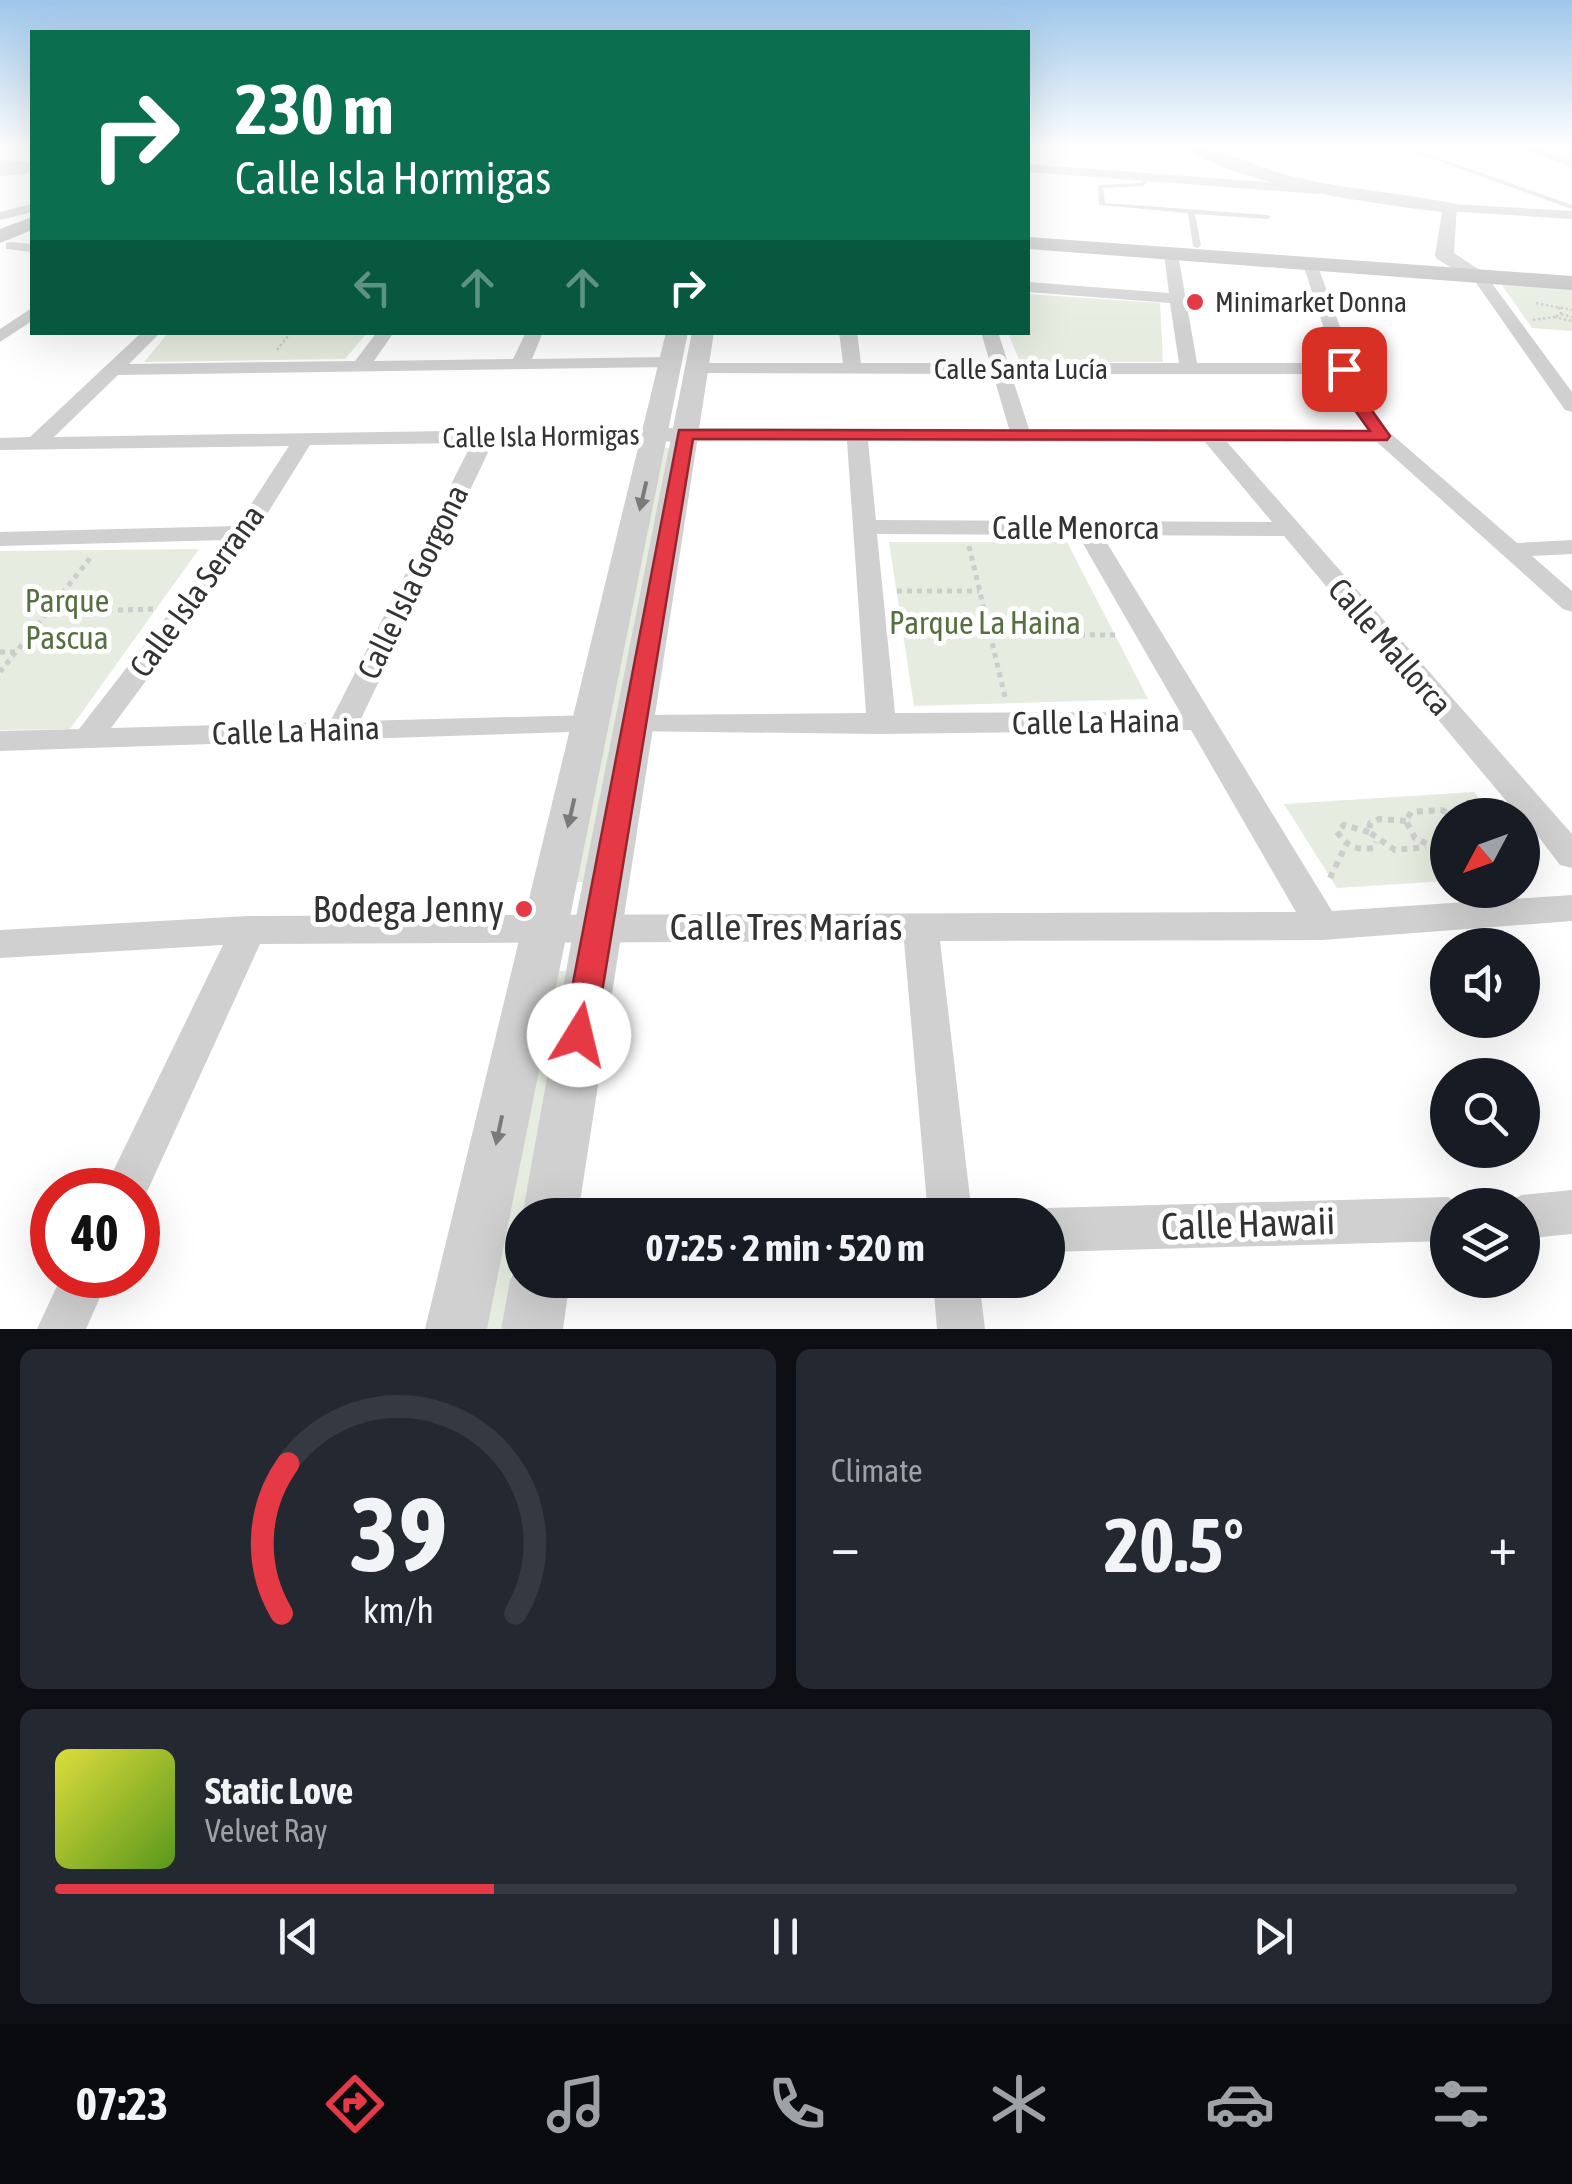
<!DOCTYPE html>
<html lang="en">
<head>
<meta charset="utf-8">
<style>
  body { margin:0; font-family:"Asap Condensed",sans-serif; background:#242831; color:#f1f3f6; height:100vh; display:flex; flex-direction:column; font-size:38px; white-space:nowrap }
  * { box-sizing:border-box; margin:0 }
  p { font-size:32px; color:#9ea1a6 }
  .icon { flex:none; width:55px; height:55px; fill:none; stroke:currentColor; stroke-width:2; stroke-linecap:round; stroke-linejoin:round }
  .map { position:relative; height:1329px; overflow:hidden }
  .sheet { display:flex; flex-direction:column; gap:20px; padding:20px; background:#0d0f14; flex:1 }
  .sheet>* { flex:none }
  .hud { position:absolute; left:30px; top:30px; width:1000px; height:305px; border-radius:0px; box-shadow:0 10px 40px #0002; background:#0b6e4f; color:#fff; overflow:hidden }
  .needle { width:65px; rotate:229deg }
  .buttons { position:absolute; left:1430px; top:798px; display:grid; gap:20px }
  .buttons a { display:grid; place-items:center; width:110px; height:110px; border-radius:50%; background:#171b24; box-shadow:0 10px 40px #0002; font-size:50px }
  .speed { position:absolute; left:30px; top:1168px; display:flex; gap:20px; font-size:50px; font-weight:700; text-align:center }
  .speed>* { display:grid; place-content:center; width:130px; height:130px; border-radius:50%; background:#171b24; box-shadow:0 10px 40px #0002; line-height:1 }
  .speed .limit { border:15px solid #d22; background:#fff; color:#111 }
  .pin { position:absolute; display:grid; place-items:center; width:85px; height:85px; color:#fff; margin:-42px; border-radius:20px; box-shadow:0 5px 15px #0006 }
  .me { position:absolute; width:110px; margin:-55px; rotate:9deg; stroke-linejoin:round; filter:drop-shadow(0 0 8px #0008) }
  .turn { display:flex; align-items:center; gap:35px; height:210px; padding:0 40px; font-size:45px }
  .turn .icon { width:130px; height:130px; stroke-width:2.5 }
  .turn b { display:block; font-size:70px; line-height:85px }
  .lanes { display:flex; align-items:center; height:95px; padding:0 40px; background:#0003; justify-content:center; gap:50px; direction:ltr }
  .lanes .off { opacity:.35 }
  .big { font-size:75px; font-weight:700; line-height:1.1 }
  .sheet .tile { flex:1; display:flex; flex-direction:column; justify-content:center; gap:15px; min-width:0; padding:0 35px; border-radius:15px; background:#242831 }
  .sheet .dial { align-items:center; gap:0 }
  .dial svg { height:260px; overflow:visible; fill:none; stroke:#363941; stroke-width:7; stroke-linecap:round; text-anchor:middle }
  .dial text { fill:#f1f3f6; stroke:none }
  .song { display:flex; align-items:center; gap:30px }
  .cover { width:120px; height:120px; border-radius:15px; background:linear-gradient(135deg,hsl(60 70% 55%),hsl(90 70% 35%)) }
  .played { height:10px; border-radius:5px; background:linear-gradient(90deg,#e63946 30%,#363941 30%) }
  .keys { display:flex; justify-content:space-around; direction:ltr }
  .heat { display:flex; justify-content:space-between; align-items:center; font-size:55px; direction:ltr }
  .sheet .tiles { flex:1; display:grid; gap:20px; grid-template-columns:1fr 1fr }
  .tile:last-child { grid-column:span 2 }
  .trip { position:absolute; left:505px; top:1198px; width:560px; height:100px; border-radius:50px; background:#171b24; box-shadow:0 10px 40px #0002; font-weight:700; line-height:100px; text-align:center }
  .dock { display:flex; height:160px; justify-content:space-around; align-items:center; background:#090b0e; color:#9ea1a6 }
  .dock .icon { width:70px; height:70px }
  .dock .current { color:#e63946 }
  .dock b { font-size:45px; color:#f1f3f6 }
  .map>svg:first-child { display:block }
  .green { fill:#e6ecdf }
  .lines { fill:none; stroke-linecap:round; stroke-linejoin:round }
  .path-far2 { stroke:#cdcdcd; stroke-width:2.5; stroke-dasharray:2.5 2.5; stroke-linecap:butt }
  .path-far1 { stroke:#cdcdcd; stroke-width:5; stroke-dasharray:5 5; stroke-linecap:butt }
  .path { stroke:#cdcdcd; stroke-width:6; stroke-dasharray:6 6; stroke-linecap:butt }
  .service { fill:#d0d0d0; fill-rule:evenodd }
  .minor { fill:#d0d0d0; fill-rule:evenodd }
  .tertiary { fill:#d0d0d0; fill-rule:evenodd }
  .secondary { fill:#bdbdbd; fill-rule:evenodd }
  .oneway { fill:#7a7a7a }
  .route { fill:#e63946; stroke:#96252e; stroke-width:2.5 }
  .poi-dot { fill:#e63946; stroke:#fff; stroke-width:4 }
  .labels { text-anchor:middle; stroke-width:10; stroke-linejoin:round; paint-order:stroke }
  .far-poi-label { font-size:28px; fill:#333; stroke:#fff; text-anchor:start }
  .far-street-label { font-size:28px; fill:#333; stroke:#fff }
  .street-label { font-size:32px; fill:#333; stroke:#fff }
  .park-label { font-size:32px; fill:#56703f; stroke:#fff }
  .near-poi-label { font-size:38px; fill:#333; stroke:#fff; text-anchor:end }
  .near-street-label { font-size:38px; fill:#333; stroke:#fff }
</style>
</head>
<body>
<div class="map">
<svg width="1572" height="1329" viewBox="0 0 1572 1329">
  <rect width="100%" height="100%" fill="#fff"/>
  <!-- green -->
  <g class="green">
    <path d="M1499,281L1572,286V331L1532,328Z"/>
    <path d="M1028,294L1160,303L1163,362H1020L1008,333L1028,332Z"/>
    <path d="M168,333V332L367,333L345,359L144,362Z"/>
    <path d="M660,448H674L591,882H567Z"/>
    <path d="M889,542H1067L1148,699L914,706Z"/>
    <path d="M199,549L70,729L0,730V551Z"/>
    <path d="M1474,792L1492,815H1448L1447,881L1337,888L1284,804Z"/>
    <path d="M546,971H569L501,1329H472Z"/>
  </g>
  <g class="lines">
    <!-- path-far2 -->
    <g class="path-far2">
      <path d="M1536,303L1572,310"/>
      <path d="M1559,307L1561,314L1554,317L1572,321"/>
      <path d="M1561,314L1572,317"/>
      <path d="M1533,320L1554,317"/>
      <path d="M277,350L291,332"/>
    </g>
    <!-- path-far1 -->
    <g class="path-far1">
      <path d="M969,546L1006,701"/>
      <path d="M897,591H979"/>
      <path d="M48,612L155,609"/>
      <path d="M990,634L1115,635"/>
      <path d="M0,652H16"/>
      <path d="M0,672L91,557"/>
    </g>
    <!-- path -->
    <g class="path">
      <path d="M1406,821L1379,819L1370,823L1369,832L1395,850L1426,847"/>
      <path d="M1369,832L1344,825L1337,832C1347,846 1356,851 1373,848L1376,842"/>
      <path d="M1448,854L1415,838L1406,821L1411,812L1441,810L1453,815"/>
      <path d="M1522,859L1529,861"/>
      <path d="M1330,878L1346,845"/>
    </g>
    <!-- service -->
    <g class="service">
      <path d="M1396,146H1405L1572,205V209Z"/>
      <path d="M1148,173L1151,175L1144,186L1103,188L1105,203L1268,215L1271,217L1268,219L1195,214L1201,246L1197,248L1193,246L1188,213L1099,205L1098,185L1140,183Z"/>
    </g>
    <!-- minor -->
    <g class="minor">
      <path d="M1513,146H1531L1572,159V167Z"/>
      <path d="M1028,164L1318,186L1324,190L1318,194L1028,172Z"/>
      <path d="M32,165V173L0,176V168Z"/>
      <path d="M32,204V212L0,220V212Z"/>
      <path d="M1451,204L1572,211V219L1446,211V205Z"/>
      <path d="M11,242L32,244V252L6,249V243Z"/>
      <path d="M1171,250L1178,254L1197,363H1335L1303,264L1316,261L1367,401L1389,432L1517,543L1572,540V554L1532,556L1572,591V612L1563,609L1377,442H1227L1572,834V868L1560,865L1522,815H1518L1284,536L1102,535L1332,911L1572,895V921L1322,940L940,941L972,1215H928L904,941L260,944L141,1205L138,1206V1190H104L223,945L0,958V930L248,916L1296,912L1191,730L881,734L623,731L618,724L623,717L633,715L866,713L847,441L493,442L360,721L592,715L602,717L607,724L602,731L0,751V731L79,729L226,540L0,546V532L237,526L289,446L0,450V438L30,437L142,332H161L129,364L355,361L377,332H394L374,361L513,359L526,332H543L532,359L670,357L679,362L670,367L118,375L54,437L630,428L1009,429L993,374L697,373L688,368L697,363H843L839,332H857L861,363H990L981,332H998L1008,363H1179L1170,303L1028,292V282L1169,293L1164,254ZM1011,374H1339L1347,401L1367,430L1029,429ZM868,441L1205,442L1272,522L876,520ZM472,443L330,722L111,728L252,538L310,445ZM877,534L1078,535L1180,712L895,713Z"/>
      <path d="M1475,274H1485L1572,392V412L1565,410L1472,277Z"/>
      <path d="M32,308V321L0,342V329Z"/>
      <path d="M1572,1190V1234L1522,1239V1205H1505L1506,1202L1522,1195Z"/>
      <path d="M1448,1197L1464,1205H1448V1241L1048,1252V1215H1032L1048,1208Z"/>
      <path d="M62,1275H110L86,1329H37Z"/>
      <path d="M933,1280H979L985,1329H937Z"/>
    </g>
    <!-- tertiary -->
    <g class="tertiary">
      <path d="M1183,146C1220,146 1258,168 1295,177C1348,190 1404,193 1457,204L1454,253L1490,277L1487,281H1473L1437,259L1435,255L1442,212C1376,204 1234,185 1183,146Z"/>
      <path d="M0,160L32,162V170H0Z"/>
      <path d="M666,332H688L487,1329H425Z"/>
      <path d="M692,332H714L578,1215L522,1217L574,927Z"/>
      <path d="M522,1258V1280H570L563,1329H501L510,1280Z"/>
    </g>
    <!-- secondary -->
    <g class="secondary">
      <path d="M32,217V230L0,243V229Z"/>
      <path d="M1028,237L1572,276V290L1028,249Z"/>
    </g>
  </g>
  <!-- one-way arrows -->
  <defs><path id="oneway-solid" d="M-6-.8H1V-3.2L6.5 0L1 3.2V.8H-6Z" transform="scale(2.5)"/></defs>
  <g class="oneway">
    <use href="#oneway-solid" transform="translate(643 496) rotate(103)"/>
    <use href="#oneway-solid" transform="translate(571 813) rotate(103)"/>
    <use href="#oneway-solid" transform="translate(499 1130) rotate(102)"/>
  </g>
  <!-- sky -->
  <linearGradient id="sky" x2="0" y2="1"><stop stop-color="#9ec6ea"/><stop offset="0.44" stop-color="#fff"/><stop offset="1" stop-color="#fff" stop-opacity="0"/></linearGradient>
  <rect width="1572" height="332" fill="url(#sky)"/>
  <!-- route -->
  <path class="route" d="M1339,366L1352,369L1365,401L1390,436L1387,440L693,439L595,1035L591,1045L579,1049L568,1045L563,1035L679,430L1370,431L1349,402L1337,369Z"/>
  <!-- markers -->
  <g class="poi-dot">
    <circle cx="1195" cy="302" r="10"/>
    <circle cx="524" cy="909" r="10"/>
  </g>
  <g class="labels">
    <!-- far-poi labels -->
    <g class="far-poi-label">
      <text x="1215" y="312">Minimarket Donna</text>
    </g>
    <!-- far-street labels -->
    <g class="far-street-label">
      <text x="1021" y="379">Calle Santa Lucía</text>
      <text transform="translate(541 436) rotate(-1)" y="10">Calle Isla Hormigas</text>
    </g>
    <!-- street labels -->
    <g class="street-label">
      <text x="1076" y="539">Calle Menorca</text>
      <text transform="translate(413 582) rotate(-64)" y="11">Calle Isla Gorgona</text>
      <text transform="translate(197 591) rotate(-54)" y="11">Calle Isla Serrana</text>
      <text transform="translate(1390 647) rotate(49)" y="11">Calle Mallorca</text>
      <text transform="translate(1096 722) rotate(-1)" y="11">Calle La Haina</text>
      <text transform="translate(296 731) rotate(-2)" y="11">Calle La Haina</text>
    </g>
    <!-- park labels -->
    <g class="park-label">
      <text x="67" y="612">Parque<tspan x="67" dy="37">Pascua</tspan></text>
      <text x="985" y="634">Parque La Haina</text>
    </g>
    <!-- near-poi labels -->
    <g class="near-poi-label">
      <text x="504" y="922">Bodega Jenny</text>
    </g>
    <!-- near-street labels -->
    <g class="near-street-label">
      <text x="786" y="940">Calle Tres Marías</text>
      <text transform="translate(1248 1224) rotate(-2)" y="13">Calle Hawaii</text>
    </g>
  </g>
</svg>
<div class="buttons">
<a><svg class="needle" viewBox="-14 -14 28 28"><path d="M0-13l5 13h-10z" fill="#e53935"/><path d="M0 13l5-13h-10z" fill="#9ea1a6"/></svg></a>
<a><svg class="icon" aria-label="sound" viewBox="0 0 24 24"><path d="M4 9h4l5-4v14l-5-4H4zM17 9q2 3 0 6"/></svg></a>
<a><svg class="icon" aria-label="search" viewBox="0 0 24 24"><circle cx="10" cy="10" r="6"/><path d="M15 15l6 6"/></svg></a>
<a><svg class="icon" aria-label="layers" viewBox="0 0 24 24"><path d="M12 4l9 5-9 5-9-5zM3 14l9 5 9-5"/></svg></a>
</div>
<div class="speed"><div class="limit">40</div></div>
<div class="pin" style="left:1344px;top:369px;background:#d93025"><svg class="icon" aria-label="arrive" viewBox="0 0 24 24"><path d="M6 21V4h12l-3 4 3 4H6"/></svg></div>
<svg class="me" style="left:579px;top:1035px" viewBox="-20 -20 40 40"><circle r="19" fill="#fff"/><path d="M0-13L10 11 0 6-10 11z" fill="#e63946"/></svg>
<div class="trip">07:25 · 2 min · 520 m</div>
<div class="hud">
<div class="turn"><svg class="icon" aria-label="right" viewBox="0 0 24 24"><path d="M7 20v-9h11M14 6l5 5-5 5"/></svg><div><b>230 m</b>Calle Isla Hormigas</div></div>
<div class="lanes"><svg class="icon off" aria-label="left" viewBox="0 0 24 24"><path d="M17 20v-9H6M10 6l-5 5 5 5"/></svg><svg class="icon off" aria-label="ahead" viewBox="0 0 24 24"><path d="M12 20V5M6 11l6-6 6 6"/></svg><svg class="icon off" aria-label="ahead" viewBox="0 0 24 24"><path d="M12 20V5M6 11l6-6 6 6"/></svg><svg class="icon" aria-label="right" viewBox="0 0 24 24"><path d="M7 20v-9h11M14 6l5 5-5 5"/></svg></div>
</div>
</div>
<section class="sheet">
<div class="tiles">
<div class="tile dial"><svg viewBox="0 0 100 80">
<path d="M14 69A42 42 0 1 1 86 69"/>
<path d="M14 69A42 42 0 0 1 16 23" stroke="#e63946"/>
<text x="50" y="56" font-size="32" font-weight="700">39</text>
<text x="50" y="72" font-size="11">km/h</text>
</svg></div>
<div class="tile"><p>Climate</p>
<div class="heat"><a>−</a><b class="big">20.5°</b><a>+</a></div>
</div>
<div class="tile">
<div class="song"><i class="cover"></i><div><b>Static Love</b><p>Velvet Ray</p></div></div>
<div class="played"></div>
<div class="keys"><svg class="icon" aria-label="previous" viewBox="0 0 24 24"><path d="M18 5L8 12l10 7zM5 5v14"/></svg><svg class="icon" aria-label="pause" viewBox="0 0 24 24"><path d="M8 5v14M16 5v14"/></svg><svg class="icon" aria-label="next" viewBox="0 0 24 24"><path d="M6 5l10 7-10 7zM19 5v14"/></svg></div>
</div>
</div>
</section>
<nav class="dock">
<b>07:23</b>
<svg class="icon current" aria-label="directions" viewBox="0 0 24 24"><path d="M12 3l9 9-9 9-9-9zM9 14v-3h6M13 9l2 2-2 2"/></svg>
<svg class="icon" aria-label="music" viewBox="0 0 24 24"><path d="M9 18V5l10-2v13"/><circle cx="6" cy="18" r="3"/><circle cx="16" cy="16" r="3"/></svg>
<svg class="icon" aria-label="phone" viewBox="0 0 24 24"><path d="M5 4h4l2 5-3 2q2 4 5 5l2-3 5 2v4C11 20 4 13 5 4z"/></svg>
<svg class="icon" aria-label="climate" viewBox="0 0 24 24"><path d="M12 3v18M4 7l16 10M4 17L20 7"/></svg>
<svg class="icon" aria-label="car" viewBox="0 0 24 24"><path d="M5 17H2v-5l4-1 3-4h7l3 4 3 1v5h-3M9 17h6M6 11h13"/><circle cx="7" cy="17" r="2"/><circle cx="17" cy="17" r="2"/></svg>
<svg class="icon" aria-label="filters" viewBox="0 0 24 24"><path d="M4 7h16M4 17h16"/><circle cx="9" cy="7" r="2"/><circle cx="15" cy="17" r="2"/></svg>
</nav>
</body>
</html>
